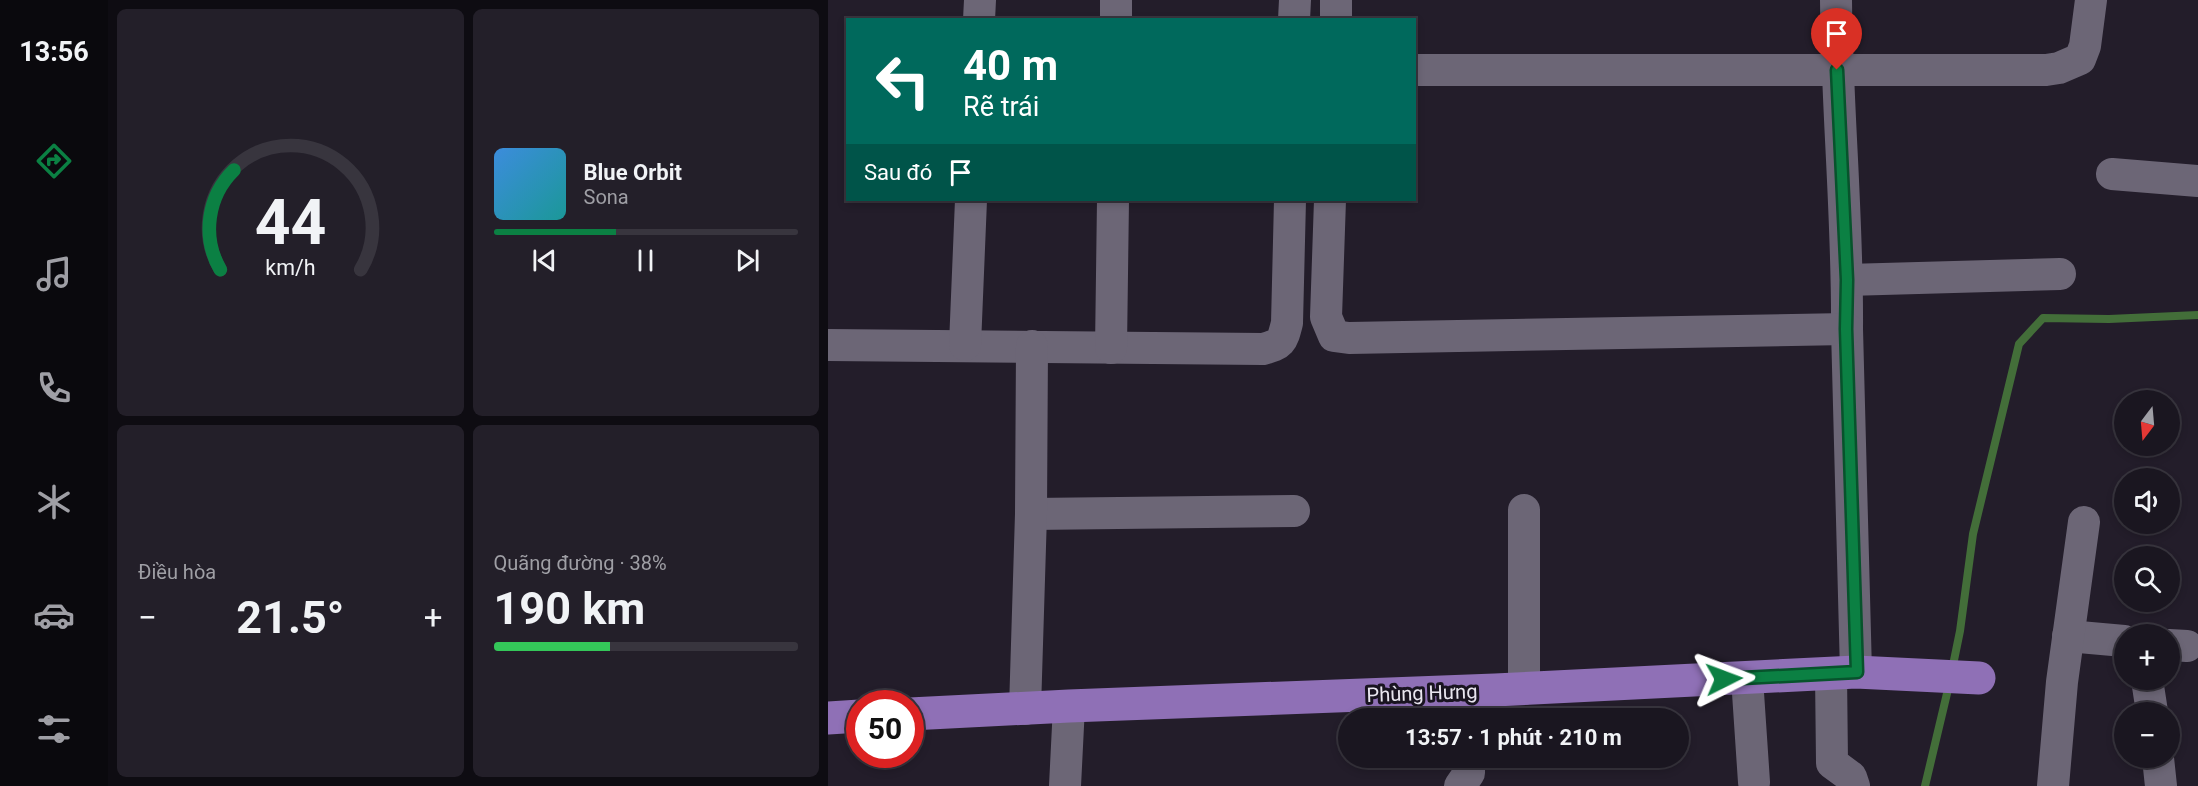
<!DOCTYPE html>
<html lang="vi">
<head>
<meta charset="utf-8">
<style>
  body { margin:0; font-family:Roboto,sans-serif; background:#231f29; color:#f1f3f6; height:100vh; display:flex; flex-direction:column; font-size:22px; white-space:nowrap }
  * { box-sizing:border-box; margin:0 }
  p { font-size:20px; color:#9f9fa5 }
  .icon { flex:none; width:33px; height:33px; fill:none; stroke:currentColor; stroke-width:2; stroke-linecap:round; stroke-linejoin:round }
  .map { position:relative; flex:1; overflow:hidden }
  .panel { display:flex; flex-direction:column; gap:9px; padding:9px; background:#0e0c12; width:720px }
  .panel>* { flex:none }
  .guide { position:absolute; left:18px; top:18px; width:570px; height:183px; border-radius:0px; box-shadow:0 3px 9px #0003,0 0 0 2px #38353e; background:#00695c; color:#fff; overflow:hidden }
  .needle { width:39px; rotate:196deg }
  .fabs { position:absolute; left:1286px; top:390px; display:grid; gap:12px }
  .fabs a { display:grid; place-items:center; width:66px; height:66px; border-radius:50%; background:#1a1620; box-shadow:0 3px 9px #0003,0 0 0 2px #38353e; font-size:30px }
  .speed { position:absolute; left:18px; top:690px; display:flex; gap:12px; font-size:30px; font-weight:700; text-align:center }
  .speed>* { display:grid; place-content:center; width:78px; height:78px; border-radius:50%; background:#1a1620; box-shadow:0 3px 9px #0003,0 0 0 2px #38353e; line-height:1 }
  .speed .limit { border:9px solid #d22; background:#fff; color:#111 }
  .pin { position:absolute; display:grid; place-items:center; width:51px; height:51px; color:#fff; margin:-62px -26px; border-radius:50% 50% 50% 0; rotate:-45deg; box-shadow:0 0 6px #0007 }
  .pin .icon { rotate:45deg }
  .me { position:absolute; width:66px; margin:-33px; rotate:87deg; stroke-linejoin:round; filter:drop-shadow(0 0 4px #0008) }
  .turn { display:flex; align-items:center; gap:21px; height:126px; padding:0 18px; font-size:27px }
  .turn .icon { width:78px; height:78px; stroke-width:2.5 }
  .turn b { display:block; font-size:42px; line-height:51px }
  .then { display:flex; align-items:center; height:57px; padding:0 18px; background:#0003; gap:12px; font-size:22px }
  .big { font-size:45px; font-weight:700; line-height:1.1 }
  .panel .widget { flex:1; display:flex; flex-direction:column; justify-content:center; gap:9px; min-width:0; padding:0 21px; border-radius:9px; background:#231f29 }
  .panel .dial { align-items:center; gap:0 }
  .dial svg { height:156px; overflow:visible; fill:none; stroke:#38353e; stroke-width:7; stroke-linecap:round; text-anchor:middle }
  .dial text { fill:#f1f3f6; stroke:none }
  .song { display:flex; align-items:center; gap:18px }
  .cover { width:72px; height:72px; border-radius:9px; background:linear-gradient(135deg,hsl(210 70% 55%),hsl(180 70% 35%)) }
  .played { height:6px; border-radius:3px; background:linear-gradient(90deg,#0b8043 40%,#38353e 40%) }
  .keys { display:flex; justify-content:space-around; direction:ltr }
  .heat { display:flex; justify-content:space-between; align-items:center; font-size:33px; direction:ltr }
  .charge { height:9px; border-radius:4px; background:linear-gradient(90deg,#34c759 38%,#38353e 0) }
  .panel .tiles { flex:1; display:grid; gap:9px; grid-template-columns:repeat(2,1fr) }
  .trip { position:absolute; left:510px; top:708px; width:351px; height:60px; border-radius:30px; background:#1a1620; box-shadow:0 3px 9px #0003,0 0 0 2px #38353e; font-weight:700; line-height:60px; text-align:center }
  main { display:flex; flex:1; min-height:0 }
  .menu { display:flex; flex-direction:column; width:108px; justify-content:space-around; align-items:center; background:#0a090d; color:#9f9fa5 }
  .menu .icon { width:42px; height:42px }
  .menu .current { color:#0b8043 }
  .menu b { font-size:27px; color:#f1f3f6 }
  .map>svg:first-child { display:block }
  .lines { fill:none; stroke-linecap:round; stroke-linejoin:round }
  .stream { stroke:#436e39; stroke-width:8 }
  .minor { stroke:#6c6676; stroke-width:32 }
  .major { stroke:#8f70b6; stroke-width:33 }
  .route-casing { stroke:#07532c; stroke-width:15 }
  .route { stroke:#0b8043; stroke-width:10 }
  .labels { text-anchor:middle; stroke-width:6; stroke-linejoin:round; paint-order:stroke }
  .street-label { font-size:20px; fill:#e9e6ef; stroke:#191420 }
</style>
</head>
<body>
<main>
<nav class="menu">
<b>13:56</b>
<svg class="icon current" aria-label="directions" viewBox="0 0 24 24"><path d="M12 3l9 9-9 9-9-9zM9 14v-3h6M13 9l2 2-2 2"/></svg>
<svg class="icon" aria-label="music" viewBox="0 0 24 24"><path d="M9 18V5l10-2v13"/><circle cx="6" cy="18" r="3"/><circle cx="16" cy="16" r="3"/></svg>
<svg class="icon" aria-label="phone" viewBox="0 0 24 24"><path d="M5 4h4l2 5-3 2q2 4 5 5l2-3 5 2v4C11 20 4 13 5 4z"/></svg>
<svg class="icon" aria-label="climate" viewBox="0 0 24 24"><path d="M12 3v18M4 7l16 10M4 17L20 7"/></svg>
<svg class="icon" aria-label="car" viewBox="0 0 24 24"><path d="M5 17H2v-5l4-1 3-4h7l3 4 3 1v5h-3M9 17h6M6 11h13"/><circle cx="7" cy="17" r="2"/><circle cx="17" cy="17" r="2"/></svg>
<svg class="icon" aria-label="filters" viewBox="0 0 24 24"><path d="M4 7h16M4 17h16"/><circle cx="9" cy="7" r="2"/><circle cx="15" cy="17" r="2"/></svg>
</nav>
<section class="panel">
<div class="tiles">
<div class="widget dial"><svg viewBox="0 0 100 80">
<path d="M14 69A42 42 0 1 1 86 69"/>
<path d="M14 69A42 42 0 0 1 21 18" stroke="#0b8043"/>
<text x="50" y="56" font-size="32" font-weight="700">44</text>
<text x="50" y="72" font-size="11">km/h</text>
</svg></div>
<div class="widget">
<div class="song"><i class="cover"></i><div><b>Blue Orbit</b><p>Sona</p></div></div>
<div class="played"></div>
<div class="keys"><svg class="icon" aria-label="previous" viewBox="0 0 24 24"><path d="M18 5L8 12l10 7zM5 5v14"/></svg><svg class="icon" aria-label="pause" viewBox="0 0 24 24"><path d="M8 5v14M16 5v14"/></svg><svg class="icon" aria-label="next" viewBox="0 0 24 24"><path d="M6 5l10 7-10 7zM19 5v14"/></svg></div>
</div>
<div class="widget"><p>Điều hòa</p>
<div class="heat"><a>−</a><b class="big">21.5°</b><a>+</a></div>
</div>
<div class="widget"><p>Quãng đường · 38%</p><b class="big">190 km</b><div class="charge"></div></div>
</div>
</section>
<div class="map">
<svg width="1370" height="786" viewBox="0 0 1370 786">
  <rect width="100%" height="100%" fill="#231d2a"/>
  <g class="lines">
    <!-- stream -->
    <g class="stream">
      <path d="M1124,670L1132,631L1145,534L1191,344L1215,318L1281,319L1370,315"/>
      <path d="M1097,786L1121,685"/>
    </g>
    <!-- minor -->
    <g class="minor">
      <path d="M1008,0C1009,110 1020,219 1019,329L1028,672"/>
      <path d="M151,20L152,0"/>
      <path d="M288,20V0"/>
      <path d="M466,20L467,0"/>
      <path d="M508,20V0"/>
      <path d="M586,70H1218L1231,68L1252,59L1257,46L1263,0"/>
      <path d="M1284,174L1370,181"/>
      <path d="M502,200L498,317L506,336L521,338L1019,329"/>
      <path d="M1019,280L1232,274"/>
      <path d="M0,345L435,349C454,344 454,342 459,323L462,200"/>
      <path d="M137,345L143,200"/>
      <path d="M283,348L285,200"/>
      <path d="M203,514L466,511"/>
      <path d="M1240,636L1296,641"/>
      <path d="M1341,645L1359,646"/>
      <path d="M1003,673L1004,763L1023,777L1026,786"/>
      <path d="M919,678L926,782"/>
      <path d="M1320,686L1324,712"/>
      <path d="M696,689V510"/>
      <path d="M637,691L639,718"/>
      <path d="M197,709L203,514L204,346"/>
      <path d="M1330,758L1333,786"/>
      <path d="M237,786L241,706"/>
      <path d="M632,786L641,773V758"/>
      <path d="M1225,786L1234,682L1256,522"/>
    </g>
    <!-- major -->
    <g class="major">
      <path d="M82,714L241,706L667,690L1028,672L1151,678"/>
      <path d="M0,718L32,716"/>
    </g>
  </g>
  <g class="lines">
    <!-- route casing -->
    <g class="route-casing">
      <path id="route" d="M896,679L1029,672L1018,329L1019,280L1009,70"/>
    </g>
    <!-- route -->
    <use href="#route" class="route"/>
  </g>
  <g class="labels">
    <!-- street labels -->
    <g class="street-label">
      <text transform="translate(594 693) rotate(-2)" y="7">Phùng Hưng</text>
    </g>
  </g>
</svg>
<div class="fabs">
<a><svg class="needle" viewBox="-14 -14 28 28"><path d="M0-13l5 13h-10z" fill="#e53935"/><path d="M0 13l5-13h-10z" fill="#9f9fa5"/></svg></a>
<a><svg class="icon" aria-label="sound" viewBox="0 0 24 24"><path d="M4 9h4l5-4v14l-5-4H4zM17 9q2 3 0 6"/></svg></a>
<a><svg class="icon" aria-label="search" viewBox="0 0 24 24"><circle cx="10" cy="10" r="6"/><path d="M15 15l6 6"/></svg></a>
<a>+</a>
<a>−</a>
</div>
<div class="speed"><div class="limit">50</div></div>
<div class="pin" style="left:1009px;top:70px;background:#d93025"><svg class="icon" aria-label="arrive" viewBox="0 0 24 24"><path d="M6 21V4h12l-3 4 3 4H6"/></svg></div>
<svg class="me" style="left:896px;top:679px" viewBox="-20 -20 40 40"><path d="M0-17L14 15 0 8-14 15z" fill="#0b8043" stroke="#fff" stroke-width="4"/></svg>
<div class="trip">13:57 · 1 phút · 210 m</div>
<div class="guide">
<div class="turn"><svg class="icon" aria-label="left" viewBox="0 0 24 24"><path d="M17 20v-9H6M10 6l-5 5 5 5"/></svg><div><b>40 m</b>Rẽ trái</div></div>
<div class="then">Sau đó<svg class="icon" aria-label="arrive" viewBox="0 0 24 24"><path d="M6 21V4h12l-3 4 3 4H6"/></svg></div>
</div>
</div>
</main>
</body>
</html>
